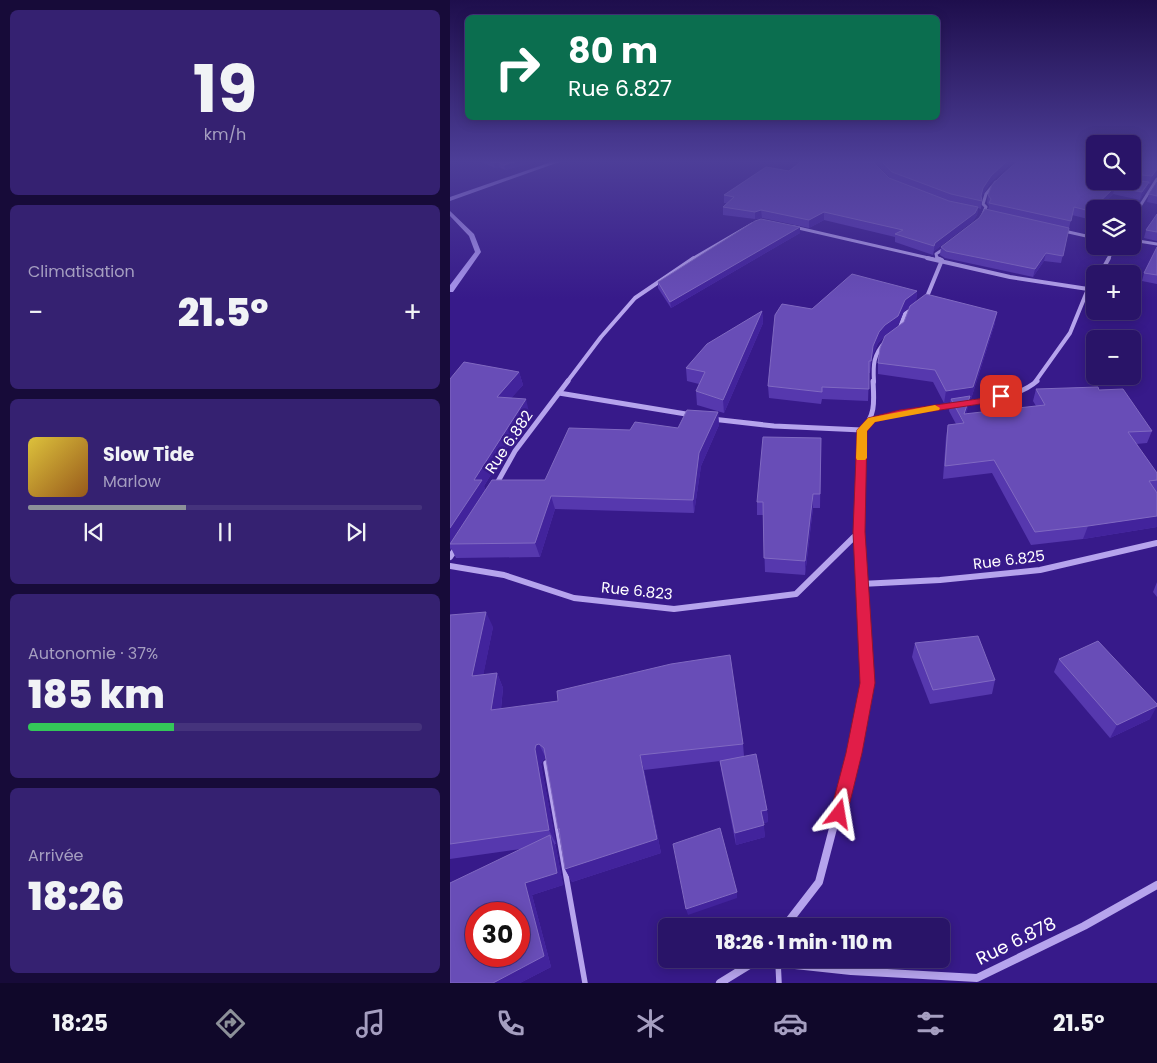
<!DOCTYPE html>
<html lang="fr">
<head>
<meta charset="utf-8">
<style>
  body { margin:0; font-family:Poppins,sans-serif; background:#352171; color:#f1f3f6; height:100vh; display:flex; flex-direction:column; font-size:19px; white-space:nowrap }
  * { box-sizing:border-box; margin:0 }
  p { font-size:16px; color:#a59ec0 }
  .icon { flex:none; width:28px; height:28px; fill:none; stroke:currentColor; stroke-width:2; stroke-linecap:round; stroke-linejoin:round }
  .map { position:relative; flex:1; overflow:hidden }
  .panel { display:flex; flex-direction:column; gap:10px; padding:10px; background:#170b39; width:450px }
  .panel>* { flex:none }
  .hud { position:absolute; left:15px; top:15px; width:475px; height:105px; border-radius:8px; box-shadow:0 2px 12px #0003,0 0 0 1px #45337c; background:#0b6e4f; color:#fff; overflow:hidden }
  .controls { position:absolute; left:636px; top:135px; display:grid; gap:10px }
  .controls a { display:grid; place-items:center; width:55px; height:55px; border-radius:8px; background:#291468; box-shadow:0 2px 12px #0003,0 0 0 1px #45337c; font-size:25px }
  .speed { position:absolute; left:15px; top:902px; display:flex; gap:10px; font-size:25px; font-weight:700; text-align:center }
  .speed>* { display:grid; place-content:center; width:65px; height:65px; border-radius:50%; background:#291468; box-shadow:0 2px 12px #0003,0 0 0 1px #45337c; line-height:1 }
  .speed .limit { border:8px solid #d22; background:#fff; color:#111 }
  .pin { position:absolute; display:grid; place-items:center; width:42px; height:42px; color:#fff; margin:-21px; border-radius:10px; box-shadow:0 2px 8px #0006 }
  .me { position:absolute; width:55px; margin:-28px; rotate:14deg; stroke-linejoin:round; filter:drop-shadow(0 0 4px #0008) }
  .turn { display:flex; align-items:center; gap:18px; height:105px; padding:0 20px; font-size:22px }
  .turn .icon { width:65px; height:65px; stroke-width:2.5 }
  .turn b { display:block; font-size:35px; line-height:42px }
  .big { font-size:38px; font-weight:800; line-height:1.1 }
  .panel .card { flex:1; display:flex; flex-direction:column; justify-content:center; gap:8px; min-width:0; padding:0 18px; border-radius:8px; background:#352171 }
  .panel .dial { align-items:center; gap:0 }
  .dial b { font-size:65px; line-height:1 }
  .song { display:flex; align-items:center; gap:15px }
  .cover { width:60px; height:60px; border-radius:8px; background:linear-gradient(135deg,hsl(50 70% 55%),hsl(30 70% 35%)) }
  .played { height:5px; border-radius:2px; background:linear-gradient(90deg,#8c9099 40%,#45337c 40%) }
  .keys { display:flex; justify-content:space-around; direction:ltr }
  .heat { display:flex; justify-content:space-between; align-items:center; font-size:28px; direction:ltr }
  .charge { height:8px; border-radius:4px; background:linear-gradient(90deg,#34c759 37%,#45337c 0) }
  .trip { position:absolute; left:208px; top:918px; width:292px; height:50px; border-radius:8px; background:#291468; box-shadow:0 2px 12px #0003,0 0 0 1px #45337c; font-weight:800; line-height:50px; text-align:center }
  .menu { display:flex; height:80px; justify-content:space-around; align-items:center; background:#10082a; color:#a59ec0 }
  .menu .icon { width:35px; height:35px }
  .menu .selected { color:#8c9099 }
  .menu b { font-size:22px; color:#f1f3f6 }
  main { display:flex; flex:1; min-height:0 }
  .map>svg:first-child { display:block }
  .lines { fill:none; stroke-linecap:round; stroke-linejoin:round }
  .stream { fill:#ab97ef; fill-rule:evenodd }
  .service { stroke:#b6a4ed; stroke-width:5.5 }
  .minor-far4 { stroke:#b6a4ed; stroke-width:3 }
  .minor-far3 { stroke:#b6a4ed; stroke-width:4 }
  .minor-far2 { stroke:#b6a4ed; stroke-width:5 }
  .minor-far1 { stroke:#b6a4ed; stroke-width:6 }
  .minor { stroke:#b6a4ed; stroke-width:8 }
  .wall { fill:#5638ae; fill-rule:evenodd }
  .shaded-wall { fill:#42239c }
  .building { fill:#684db7; stroke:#8069c2; fill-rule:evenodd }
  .route { fill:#e11d48; stroke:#92132f }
  .slow { fill:#f59e0b }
  .labels { text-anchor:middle; stroke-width:5; stroke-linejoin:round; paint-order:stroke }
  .street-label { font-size:15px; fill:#fff; stroke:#371a8a }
  .near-street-label { font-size:18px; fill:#fff; stroke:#371a8a }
</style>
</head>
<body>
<main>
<section class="panel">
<div class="card dial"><b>19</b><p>km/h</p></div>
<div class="card"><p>Climatisation</p>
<div class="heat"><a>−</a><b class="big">21.5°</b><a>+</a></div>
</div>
<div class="card">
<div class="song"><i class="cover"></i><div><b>Slow Tide</b><p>Marlow</p></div></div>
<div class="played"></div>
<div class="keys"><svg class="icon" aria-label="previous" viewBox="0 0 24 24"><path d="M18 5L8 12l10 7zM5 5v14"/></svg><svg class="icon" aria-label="pause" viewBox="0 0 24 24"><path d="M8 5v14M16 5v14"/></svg><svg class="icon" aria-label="next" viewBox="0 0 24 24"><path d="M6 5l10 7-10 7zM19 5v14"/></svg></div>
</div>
<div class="card"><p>Autonomie · 37%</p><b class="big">185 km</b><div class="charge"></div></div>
<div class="card"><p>Arrivée</p><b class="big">18:26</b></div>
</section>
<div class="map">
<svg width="707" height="983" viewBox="0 0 707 983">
  <rect width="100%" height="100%" fill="#371a8a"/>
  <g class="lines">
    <!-- stream -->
    <g class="stream">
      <path d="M104,161H112L0,201V197Z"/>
      <path d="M0,211L24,234L31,252L3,292H0V285L25,252L19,236L0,216Z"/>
    </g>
    <!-- service -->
    <g class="service">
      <path d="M96,763L135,983"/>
      <path d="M328,962L329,983"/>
    </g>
    <!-- minor-far4 -->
    <g class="minor-far4">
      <path d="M533,214L536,207L533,204L536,194L546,182"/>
      <path d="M682,219L707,179"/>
      <path d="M344,227L483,259"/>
      <path d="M614,231L645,238"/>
      <path d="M682,240L707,244"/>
      <path d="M242,259L302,224"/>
      <path d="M490,259L487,258L486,254L495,248"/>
      <path d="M658,259L666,246"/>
    </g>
    <!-- minor-far3 -->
    <g class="minor-far3">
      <path d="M477,258L560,277L638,289"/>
      <path d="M650,274L659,258"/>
      <path d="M476,299L492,260L487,258"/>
      <path d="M449,330L455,314L465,307"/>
      <path d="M117,382L151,337L185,298L244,258"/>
      <path d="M424,382C423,365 423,355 435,342"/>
      <path d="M585,382L620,333L638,289L645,282"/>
    </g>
    <!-- minor-far2 -->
    <g class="minor-far2">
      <path d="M109,393L242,415"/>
      <path d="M513,404C536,400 569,397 587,381"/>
      <path d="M262,419L324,426L412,430"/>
      <path d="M421,420L450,413L505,405"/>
      <path d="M46,485L65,451L118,381"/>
      <path d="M403,538L409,532"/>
      <path d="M409,538L412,430C426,415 424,401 423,381"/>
    </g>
    <!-- minor-far1 -->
    <g class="minor-far1">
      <path d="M0,557L7,547"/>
      <path d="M0,566L54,575L124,598L224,609L346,594L404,537"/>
      <path d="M411,584L490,580L590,570L707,543"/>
      <path d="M407,735L417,683L409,537"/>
    </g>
    <!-- minor -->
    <g class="minor">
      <path d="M335,926L369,882L408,733"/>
      <path d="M308,961L401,971L527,978L634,926L707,885"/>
      <path d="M270,983L309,959"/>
    </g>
  </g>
  <!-- wall -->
  <g class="wall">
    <path d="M30,161H88L55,170L49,167L45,168Z"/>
    <path d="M352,161H566L557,167L540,183L532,196V201L531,209L528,208L527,215L523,221L484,251L483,255L445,242V237L374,220L359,228L312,218L305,219L273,215V207L277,203H274V195L339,171ZM424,164H426L441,179L439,178Z"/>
    <path d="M682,161L704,177L700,184L698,183L696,189L690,200L663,194L638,219L622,215L611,263L594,261L583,277L495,258L490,255L491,247L529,218L538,210L539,206L537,203L538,195L645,181H682Z"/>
    <path d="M707,182V204L697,202L699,194Z"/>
    <path d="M707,214V241L694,238L696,230Z"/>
    <path d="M350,227V233L221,308L208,288V282Z"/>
    <path d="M707,247V284L692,281L694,273Z"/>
    <path d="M467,291L466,301L545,323L521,399H519L516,414L586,406L583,401L586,389L649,390L702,431L697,443L686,444L707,473V527L633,539L581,545L542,473L493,479L496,437L498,425L506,424L499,411L500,402L494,403L483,382L428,374V363L443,330L434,337L428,343L422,357L420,373H419L418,401L372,399L371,404L319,398L318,386L362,309ZM460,307L454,322L447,327L454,311Z"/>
    <path d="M312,311L313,323L274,413L247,405L246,391L249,384L237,381L236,368Z"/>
    <path d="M69,372L73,385L61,398L79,412L34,486L35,490L95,480L180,430L228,428L268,412L269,425L251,466L244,513L105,509L90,557L6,558L1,548L0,550V379Z"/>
    <path d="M371,438L370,508H363L355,575L315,572L313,515H307V502Z"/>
    <path d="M707,582V597L703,592Z"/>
    <path d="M0,615L43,627L33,675L47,673L53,688L51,709L293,744L294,756L317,810L318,822L313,823L315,837L286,845L272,774L270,761L194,770L211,853L122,882L115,869L96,759V758L93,760L91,764L106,844H105L106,848L113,885L82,895L101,967L70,983L71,849L0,859Z"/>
    <path d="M465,643L545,680L542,694L480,704L462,657Z"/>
    <path d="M609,659L700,719L660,738L604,672Z"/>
  </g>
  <!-- shaded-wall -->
  <g class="shaded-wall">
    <path d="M67,161H88L55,170L54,165Z"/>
    <path d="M557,161H566L557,167L540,183L532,196L530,201L533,188L541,176Z"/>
    <path d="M48,162L49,167L45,168L43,163Z"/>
    <path d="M707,169V176L704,177L700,184L702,176Z"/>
    <path d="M699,182L696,189L690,200L692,192Z"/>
    <path d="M665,187L663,194L648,209H645V212L638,219L640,211Z"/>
    <path d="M528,207L527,215L523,221L484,251L483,255L485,243Z"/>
    <path d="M311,210L312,218L305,219V212Z"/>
    <path d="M374,212V220L359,228V220Z"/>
    <path d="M350,227V233L221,308L220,302Z"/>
    <path d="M596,253L594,261L583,277L585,269Z"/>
    <path d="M467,291L466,302L454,311L447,328L434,337L428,343L422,357L420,373L423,346L429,332L455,300Z"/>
    <path d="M312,311L313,323L274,413L273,400Z"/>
    <path d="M547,312L545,323L521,399H519L518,408L513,422L501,399L500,402L494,403L496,391Z"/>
    <path d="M69,372L73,385L51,410L47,397Z"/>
    <path d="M76,399L79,412L34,486L37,493L0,544V528L24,480Z"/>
    <path d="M268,412L269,425L251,466L244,513L243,500L249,453Z"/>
    <path d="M363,494V508L355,575V561Z"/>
    <path d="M101,496L105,509L90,557L85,543Z"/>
    <path d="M707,516V527L633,539L638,526Z"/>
    <path d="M36,612L43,627L30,691L22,676Z"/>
    <path d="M47,673L53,688L49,725L41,710Z"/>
    <path d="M707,706L700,719L660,738L667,725Z"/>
    <path d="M89,744L96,758L93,760L91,764L106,844L99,830L85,749L86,745Z"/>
    <path d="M190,755L194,770L211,853L122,882L115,869Z"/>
    <path d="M317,810L318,822L312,823L311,811Z"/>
    <path d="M314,825L315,837L286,845L285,833Z"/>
    <path d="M100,835L106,848L113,885L82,895L101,967L70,983H43L75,883Z"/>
    <path d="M287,892V898L238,915L236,909Z"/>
  </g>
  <!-- building -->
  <g class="building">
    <path d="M39,161H67L54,165L48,162L43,163Z"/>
    <path d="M352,161H411L424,163L439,178L499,201L528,207L525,213L485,243L484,246L445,234L453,230L374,212L359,220L311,210L305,212L273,207L284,197L274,195L316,167L339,171Z"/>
    <path d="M431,161H557L541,176L533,188L531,196L532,201L501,194L442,172Z"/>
    <path d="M568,161H645V181H682V180L699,182L692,192L665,187L640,211L624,207L621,221L539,203L541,199L538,195L542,185L552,175Z"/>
    <path d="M682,161H707V169L702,176L682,174Z"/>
    <path d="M707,182V196L699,194Z"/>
    <path d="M535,209L619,228L613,256L596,253L585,269L496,251L491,247L529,218Z"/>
    <path d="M707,214V232L696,230Z"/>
    <path d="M311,219L350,227L220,302L208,282L305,221Z"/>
    <path d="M707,247V275L694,273Z"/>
    <path d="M402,274L467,291L455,300L448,316L435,325L429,332L423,346L421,361H419V389L372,387V392L318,386L325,315L332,304L362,309Z"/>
    <path d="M476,294L547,312L523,387L496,391L485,370L428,363L430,348L435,336L454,322L460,306Z"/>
    <path d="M312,311L273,400L246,391L255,372L236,368L257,344Z"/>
    <path d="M14,362L69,372L47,397L76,399L24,480H32L0,528V379Z"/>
    <path d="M648,387L649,390L673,389L702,431L678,432L707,473V480L699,481L707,493V516L638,526L585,532L544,460L495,466L498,425L514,423L501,399L520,396L514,414L595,405L586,389Z"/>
    <path d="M237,410L268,412L249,453L243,500L101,496L85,543L0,544L42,480H95L119,428L180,430L185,422L228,428Z"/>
    <path d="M313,437L371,438L370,494H363L355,561L314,558L313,502H307Z"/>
    <path d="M36,612L22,676L47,673L41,710L108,701L107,691L221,664L280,655L293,744L190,755L207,839L115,869L109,830L110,829H108L94,748L89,744L86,745L85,749L99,830L0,844V615Z"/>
    <path d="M528,636L545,680L483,690L465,643Z"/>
    <path d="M648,641L707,704V706L667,725L609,659Z"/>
    <path d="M306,754L317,810L311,811L314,825L285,833L270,761Z"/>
    <path d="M270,828L287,892L236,909L223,844Z"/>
    <path d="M100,835L107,873L75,883L94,956L43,983H0V883ZM26,914H69V956H26Z"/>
  </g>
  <!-- sky -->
  <linearGradient id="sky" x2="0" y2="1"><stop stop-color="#1e0e4c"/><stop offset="0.54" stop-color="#4d3e98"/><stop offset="1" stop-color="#4d3e98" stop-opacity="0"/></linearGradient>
  <rect width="707" height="299" fill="url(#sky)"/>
  <!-- route -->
  <path class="route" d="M551,393L556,396L554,398L537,403L450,416L425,422L417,431L415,532L425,683L412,753L397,814L395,820L389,822L383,820L380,814L396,753L410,683L403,532L407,430L418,418L450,410L535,398Z"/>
  <!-- slow -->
  <path class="slow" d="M485,405L490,408L489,410L425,422L417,431V458L415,460H407L406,458L407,430L418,418Z"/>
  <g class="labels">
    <!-- street labels -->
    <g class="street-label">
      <text transform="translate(59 442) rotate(-56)" y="5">Rue 6.882</text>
      <text transform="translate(559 560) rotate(-7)" y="5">Rue 6.825</text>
      <text transform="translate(187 591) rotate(6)" y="5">Rue 6.823</text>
    </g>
    <!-- near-street labels -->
    <g class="near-street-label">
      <text transform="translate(566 941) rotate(-26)" y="6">Rue 6.878</text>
    </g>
  </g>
</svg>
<div class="controls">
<a><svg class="icon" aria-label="search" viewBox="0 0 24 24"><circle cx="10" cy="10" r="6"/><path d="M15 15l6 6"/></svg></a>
<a><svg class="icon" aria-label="layers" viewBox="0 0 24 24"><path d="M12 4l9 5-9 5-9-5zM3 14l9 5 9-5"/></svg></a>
<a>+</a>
<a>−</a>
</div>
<div class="speed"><div class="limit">30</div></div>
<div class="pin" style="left:551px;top:396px;background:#d93025"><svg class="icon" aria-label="arrive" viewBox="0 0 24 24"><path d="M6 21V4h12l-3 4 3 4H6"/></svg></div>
<svg class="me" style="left:389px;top:814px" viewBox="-20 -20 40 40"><path d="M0-17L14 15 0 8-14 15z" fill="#e11d48" stroke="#fff" stroke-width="4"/></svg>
<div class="trip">18:26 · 1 min · 110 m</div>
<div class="hud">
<div class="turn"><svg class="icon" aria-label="right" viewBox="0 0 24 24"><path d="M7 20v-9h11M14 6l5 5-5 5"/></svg><div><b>80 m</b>Rue 6.827</div></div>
</div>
</div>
</main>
<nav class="menu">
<b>18:25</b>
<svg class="icon selected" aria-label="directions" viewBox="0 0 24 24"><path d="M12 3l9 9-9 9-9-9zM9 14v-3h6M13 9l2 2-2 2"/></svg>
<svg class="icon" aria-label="music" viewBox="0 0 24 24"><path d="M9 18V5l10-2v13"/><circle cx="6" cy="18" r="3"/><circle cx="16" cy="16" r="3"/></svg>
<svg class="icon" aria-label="phone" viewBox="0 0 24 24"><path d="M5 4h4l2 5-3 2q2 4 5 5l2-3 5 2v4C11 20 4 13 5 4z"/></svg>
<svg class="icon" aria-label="climate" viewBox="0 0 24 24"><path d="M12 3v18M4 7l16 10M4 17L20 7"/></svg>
<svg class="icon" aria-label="car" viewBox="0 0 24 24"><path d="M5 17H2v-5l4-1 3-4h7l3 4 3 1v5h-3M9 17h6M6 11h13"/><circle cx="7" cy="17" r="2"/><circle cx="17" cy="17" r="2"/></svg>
<svg class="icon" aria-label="filters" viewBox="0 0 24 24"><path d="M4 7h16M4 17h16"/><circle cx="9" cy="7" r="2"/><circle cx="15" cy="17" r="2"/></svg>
<b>21.5°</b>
</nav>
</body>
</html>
